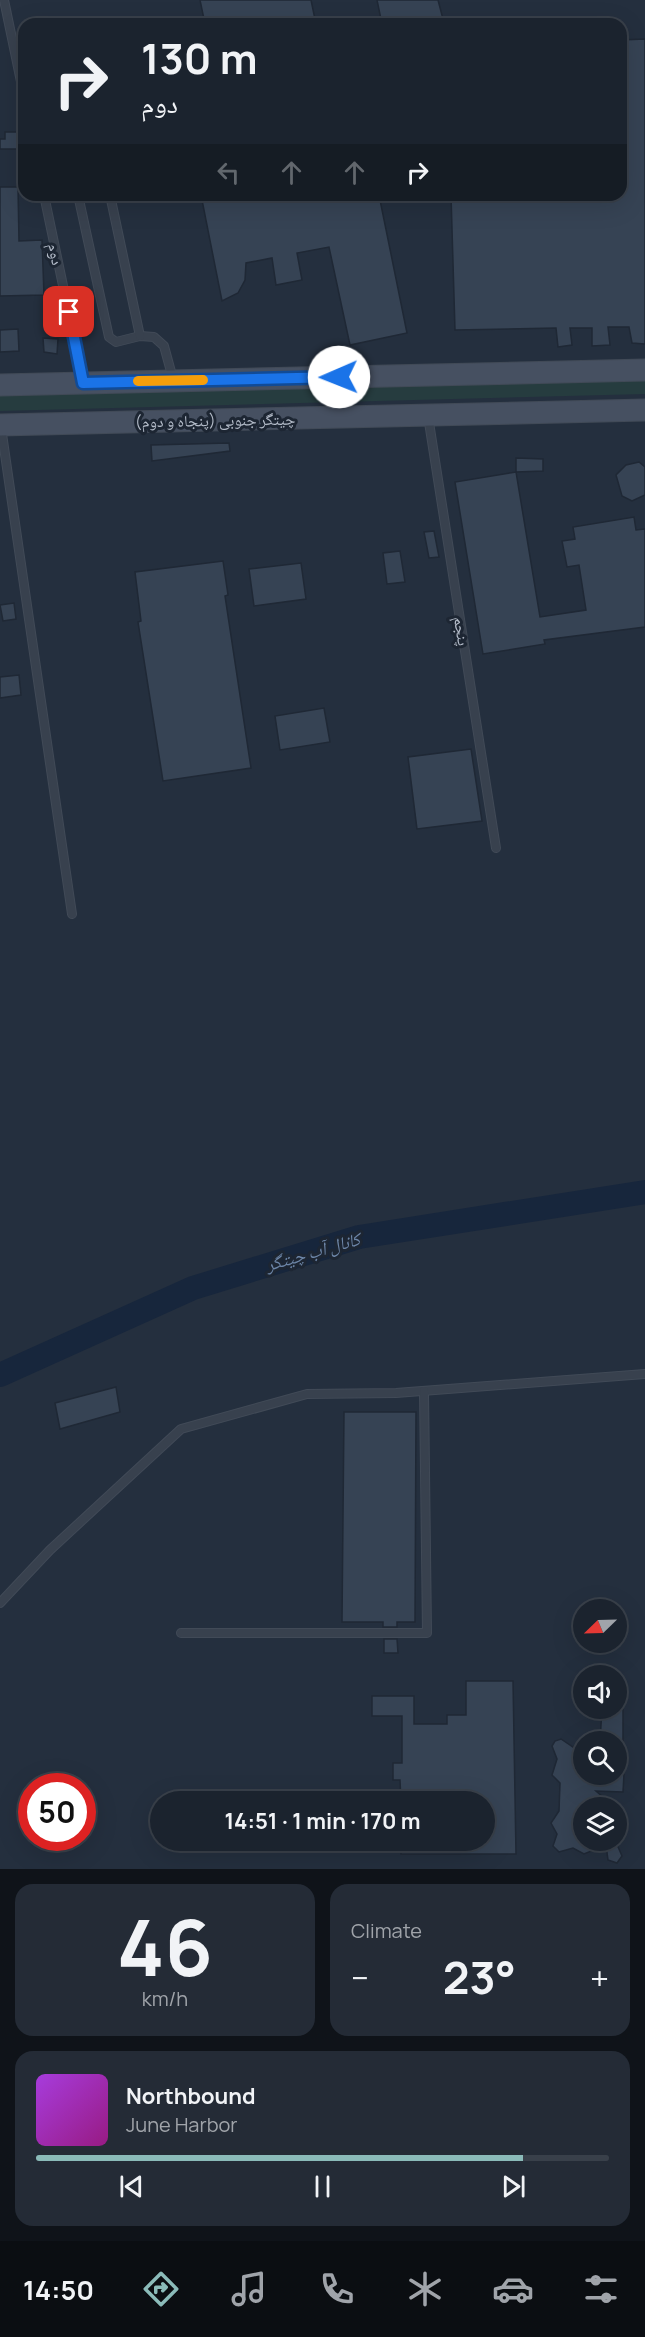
<!DOCTYPE html>
<html lang="en">
<head>
<meta charset="utf-8">
<style>
  body { margin:0; font-family:Manrope,"Noto Naskh Arabic",sans-serif; background:#242b36; color:#f1f3f6; height:100vh; display:flex; flex-direction:column; font-size:22px; white-space:nowrap }
  * { box-sizing:border-box; margin:0 }
  p { font-size:20px; color:#a0a4aa }
  .icon { flex:none; width:33px; height:33px; fill:none; stroke:currentColor; stroke-width:2; stroke-linecap:round; stroke-linejoin:round }
  .map { position:relative; height:1869px; overflow:hidden }
  .side { display:flex; flex-direction:column; gap:15px; padding:15px; background:#0f1319; flex:1 }
  .side>* { flex:none }
  .banner { position:absolute; left:18px; top:18px; width:609px; height:183px; border-radius:18px; box-shadow:0 6px 24px #0002,0 0 0 2px #39404a; background:#1b232e; color:#f1f3f6; overflow:hidden }
  .needle { width:39px; rotate:247deg }
  .tools { position:absolute; left:573px; top:1599px; display:grid; gap:12px }
  .tools a { display:grid; place-items:center; width:54px; height:54px; border-radius:50%; background:#1b232e; box-shadow:0 6px 24px #0002,0 0 0 2px #39404a; font-size:30px }
  .speed { position:absolute; left:18px; top:1773px; display:flex; gap:12px; font-size:30px; font-weight:700; text-align:center }
  .speed>* { display:grid; place-content:center; width:78px; height:78px; border-radius:50%; background:#1b232e; box-shadow:0 6px 24px #0002,0 0 0 2px #39404a; line-height:1 }
  .speed .limit { border:9px solid #d22; background:#fff; color:#111 }
  .pin { position:absolute; display:grid; place-items:center; width:51px; height:51px; color:#fff; margin:-26px; border-radius:12px; box-shadow:0 3px 9px #0006 }
  .me { position:absolute; width:66px; margin:-33px; rotate:269deg; stroke-linejoin:round; filter:drop-shadow(0 0 4px #0008) }
  .turn { display:flex; align-items:center; gap:21px; height:126px; padding:0 24px; font-size:27px }
  .turn .icon { width:78px; height:78px; stroke-width:2.5 }
  .turn b { display:block; font-size:42px; line-height:51px }
  .lanes { display:flex; align-items:center; height:57px; padding:0 24px; background:#0003; justify-content:center; gap:30px; direction:ltr }
  .lanes .off { opacity:.35 }
  .big { font-size:45px; font-weight:700; line-height:1.1 }
  .side .card { flex:1; display:flex; flex-direction:column; justify-content:center; gap:9px; min-width:0; padding:0 21px; border-radius:18px; background:#242b36 }
  .side .dial { align-items:center; gap:0 }
  .dial b { font-size:78px; line-height:1 }
  .song { display:flex; align-items:center; gap:18px }
  .cover { width:72px; height:72px; border-radius:9px; background:linear-gradient(135deg,hsl(280 70% 55%),hsl(310 70% 35%)) }
  .played { height:6px; border-radius:3px; background:linear-gradient(90deg,#8bbbb9 85%,#39404a 85%) }
  .keys { display:flex; justify-content:space-around; direction:ltr }
  .heat { display:flex; justify-content:space-between; align-items:center; font-size:33px; direction:ltr }
  .side .tiles { flex:1; display:grid; gap:15px; grid-template-columns:1fr 1fr }
  .card:last-child { grid-column:span 2 }
  .trip { position:absolute; left:150px; top:1791px; width:345px; height:60px; border-radius:30px; background:#1b232e; box-shadow:0 6px 24px #0002,0 0 0 2px #39404a; font-weight:700; line-height:60px; text-align:center }
  .tab-bar { display:flex; height:96px; justify-content:space-around; align-items:center; background:#0b0e12; color:#a0a4aa }
  .tab-bar .icon { width:42px; height:42px }
  .tab-bar .active { color:#8bbbb9 }
  .tab-bar b { font-size:27px; color:#f1f3f6 }
  .map>svg:first-child { display:block }
  .green { fill:#263c3f }
  .lines { fill:none; stroke-linecap:round; stroke-linejoin:round }
  .river { stroke:#17263c; stroke-width:24 }
  .building { fill:#364354; stroke:#1f2835; stroke-width:1.5 }
  .lane-casing { stroke:#414a57; stroke-width:10 }
  .secondary-casing { stroke:#414a57; stroke-width:23 }
  .lane { stroke:#38414e; stroke-width:8 }
  .secondary { stroke:#465061; stroke-width:21 }
  .route-casing { stroke:#114b97; stroke-width:15 }
  .route { stroke:#1a73e8; stroke-width:10 }
  .slow { stroke:#f59e0b; stroke-width:10 }
  .labels { text-anchor:middle; stroke-width:6; stroke-linejoin:round; paint-order:stroke }
  .street-label { font-size:16px; fill:#b4bcc9; stroke:#1d2633 }
  .water-label { font-size:18px; font-style:italic; fill:#6d86a8; stroke:#1d2633 }
</style>
</head>
<body>
<div class="map">
<svg width="645" height="1869" viewBox="0 0 645 1869">
  <rect width="100%" height="100%" fill="#242f3e"/>
  <!-- green -->
  <path class="green" d="M645,380V394L0,411V394Z"/>
  <g class="lines">
    <!-- river -->
    <path class="river" d="M0,1375L193,1288L359,1237L645,1192"/>
  </g>
  <!-- building -->
  <g class="building">
    <path d="M200,0H311L316,24H205Z"/>
    <path d="M377,0H438L443,19L421,24H382Z"/>
    <path d="M645,39V344L632,343L629,327H608L610,345L592,346V328H570L572,345L558,347L556,328L455,330L451,195H621V40Z"/>
    <path d="M5,132H22V149H0V139H5Z"/>
    <path d="M0,187H18L19,241L42,240L44,295L0,296Z"/>
    <path d="M201,195H379L407,333L350,345L329,247L297,253L302,280L276,285L272,258L246,263L245,280L238,293L222,301Z"/>
    <path d="M18,329L19,351L0,352V330Z"/>
    <path d="M43,338L58,339L57,354L44,352Z"/>
    <path d="M229,443L230,451L152,461L151,445Z"/>
    <path d="M516,458L543,459V471L516,472Z"/>
    <path d="M639,462L645,467V495L632,501L622,496L616,475L626,465Z"/>
    <path d="M516,472L540,617L586,610L579,565L567,567L562,541L575,539L573,527L634,517L636,530L645,529V627L544,640L545,644L483,654L455,482Z"/>
    <path d="M434,531L439,557L429,558L424,532Z"/>
    <path d="M400,551L405,582L387,584L383,553Z"/>
    <path d="M223,561L228,595L225,596L251,768L163,781L138,622L141,621L135,572Z"/>
    <path d="M301,563L306,599L254,606L249,569Z"/>
    <path d="M14,603L16,619L3,621L0,605Z"/>
    <path d="M19,675L21,695L0,698V677Z"/>
    <path d="M324,708L330,742L280,750L275,716Z"/>
    <path d="M471,749L482,821L417,829L408,757Z"/>
    <path d="M116,1387L120,1412L60,1429L55,1403Z"/>
    <path d="M344,1412H416L415,1622H397V1627H383V1622H342Z"/>
    <path d="M384,1639H397L398,1653H384Z"/>
    <path d="M466,1681H513L516,1854H401V1840H484V1802H401L400,1780H393V1763H402V1716H372V1696H414V1724H447V1715H466Z"/>
    <path d="M602,1708L623,1709V1742H600Z"/>
    <path d="M584,1738V1774H624L623,1792L596,1791L616,1808H584V1840H615L622,1856L617,1863L608,1860L606,1845L584,1854L573,1848L559,1852L553,1846L557,1834L551,1823L559,1811L560,1783L552,1775L557,1759L552,1746L555,1741L561,1739L573,1747Z"/>
  </g>
  <g class="lines">
    <!-- lane casing -->
    <g class="lane-casing">
      <g id="lane">
        <path d="M4,0L24,96"/>
        <path d="M44,195L83,381"/>
        <path d="M78,195L109,337L116,342L140,336L154,337L164,346L173,379"/>
        <path d="M110,195L140,336"/>
        <path d="M428,416L496,848"/>
        <path d="M1,427L72,914"/>
        <path d="M0,1603L50,1550L181,1429L307,1394L396,1393L645,1374"/>
        <path d="M181,1633H427L424,1391"/>
      </g>
    </g>
    <!-- secondary casing -->
    <g class="secondary-casing">
      <g id="secondary">
        <path d="M0,385L645,370"/>
        <path d="M0,425L645,410"/>
      </g>
    </g>
    <!-- lane -->
    <use href="#lane" class="lane"/>
    <!-- secondary -->
    <use href="#secondary" class="secondary"/>
  </g>
  <g class="lines">
    <!-- route casing -->
    <g class="route-casing">
      <path id="route" d="M69,312L83,383L339,377"/>
    </g>
    <!-- route -->
    <use href="#route" class="route"/>
    <!-- slow -->
    <path class="slow" d="M138,381L203,380"/>
  </g>
  <g class="labels">
    <!-- street labels -->
    <g class="street-label">
      <text transform="translate(56 254) rotate(78)" y="6">دوم</text>
      <text transform="translate(215 420) rotate(-1)" y="6">چیتگر جنوبی (پنجاه و دوم)</text>
      <text transform="translate(462 631) rotate(81)" y="6">پنجم</text>
    </g>
    <!-- water labels -->
    <g class="water-label">
      <text transform="translate(313 1252) rotate(-16)" y="6">کانال آب چیتگر</text>
    </g>
  </g>
</svg>
<div class="tools">
<a><svg class="needle" viewBox="-14 -14 28 28"><path d="M0-13l5 13h-10z" fill="#e53935"/><path d="M0 13l5-13h-10z" fill="#a0a4aa"/></svg></a>
<a><svg class="icon" aria-label="sound" viewBox="0 0 24 24"><path d="M4 9h4l5-4v14l-5-4H4zM17 9q2 3 0 6"/></svg></a>
<a><svg class="icon" aria-label="search" viewBox="0 0 24 24"><circle cx="10" cy="10" r="6"/><path d="M15 15l6 6"/></svg></a>
<a><svg class="icon" aria-label="layers" viewBox="0 0 24 24"><path d="M12 4l9 5-9 5-9-5zM3 14l9 5 9-5"/></svg></a>
</div>
<div class="speed"><div class="limit">50</div></div>
<div class="pin" style="left:69px;top:312px;background:#d93025"><svg class="icon" aria-label="arrive" viewBox="0 0 24 24"><path d="M6 21V4h12l-3 4 3 4H6"/></svg></div>
<svg class="me" style="left:339px;top:377px" viewBox="-20 -20 40 40"><circle r="19" fill="#fff"/><path d="M0-13L10 11 0 6-10 11z" fill="#1a73e8"/></svg>
<div class="trip">14:51 · 1 min · 170 m</div>
<div class="banner">
<div class="turn"><svg class="icon" aria-label="right" viewBox="0 0 24 24"><path d="M7 20v-9h11M14 6l5 5-5 5"/></svg><div><b>130 m</b>دوم</div></div>
<div class="lanes"><svg class="icon off" aria-label="left" viewBox="0 0 24 24"><path d="M17 20v-9H6M10 6l-5 5 5 5"/></svg><svg class="icon off" aria-label="ahead" viewBox="0 0 24 24"><path d="M12 20V5M6 11l6-6 6 6"/></svg><svg class="icon off" aria-label="ahead" viewBox="0 0 24 24"><path d="M12 20V5M6 11l6-6 6 6"/></svg><svg class="icon" aria-label="right" viewBox="0 0 24 24"><path d="M7 20v-9h11M14 6l5 5-5 5"/></svg></div>
</div>
</div>
<section class="side">
<div class="tiles">
<div class="card dial"><b>46</b><p>km/h</p></div>
<div class="card"><p>Climate</p>
<div class="heat"><a>−</a><b class="big">23°</b><a>+</a></div>
</div>
<div class="card">
<div class="song"><i class="cover"></i><div><b>Northbound</b><p>June Harbor</p></div></div>
<div class="played"></div>
<div class="keys"><svg class="icon" aria-label="previous" viewBox="0 0 24 24"><path d="M18 5L8 12l10 7zM5 5v14"/></svg><svg class="icon" aria-label="pause" viewBox="0 0 24 24"><path d="M8 5v14M16 5v14"/></svg><svg class="icon" aria-label="next" viewBox="0 0 24 24"><path d="M6 5l10 7-10 7zM19 5v14"/></svg></div>
</div>
</div>
</section>
<nav class="tab-bar">
<b>14:50</b>
<svg class="icon active" aria-label="directions" viewBox="0 0 24 24"><path d="M12 3l9 9-9 9-9-9zM9 14v-3h6M13 9l2 2-2 2"/></svg>
<svg class="icon" aria-label="music" viewBox="0 0 24 24"><path d="M9 18V5l10-2v13"/><circle cx="6" cy="18" r="3"/><circle cx="16" cy="16" r="3"/></svg>
<svg class="icon" aria-label="phone" viewBox="0 0 24 24"><path d="M5 4h4l2 5-3 2q2 4 5 5l2-3 5 2v4C11 20 4 13 5 4z"/></svg>
<svg class="icon" aria-label="climate" viewBox="0 0 24 24"><path d="M12 3v18M4 7l16 10M4 17L20 7"/></svg>
<svg class="icon" aria-label="car" viewBox="0 0 24 24"><path d="M5 17H2v-5l4-1 3-4h7l3 4 3 1v5h-3M9 17h6M6 11h13"/><circle cx="7" cy="17" r="2"/><circle cx="17" cy="17" r="2"/></svg>
<svg class="icon" aria-label="filters" viewBox="0 0 24 24"><path d="M4 7h16M4 17h16"/><circle cx="9" cy="7" r="2"/><circle cx="15" cy="17" r="2"/></svg>
</nav>
</body>
</html>
